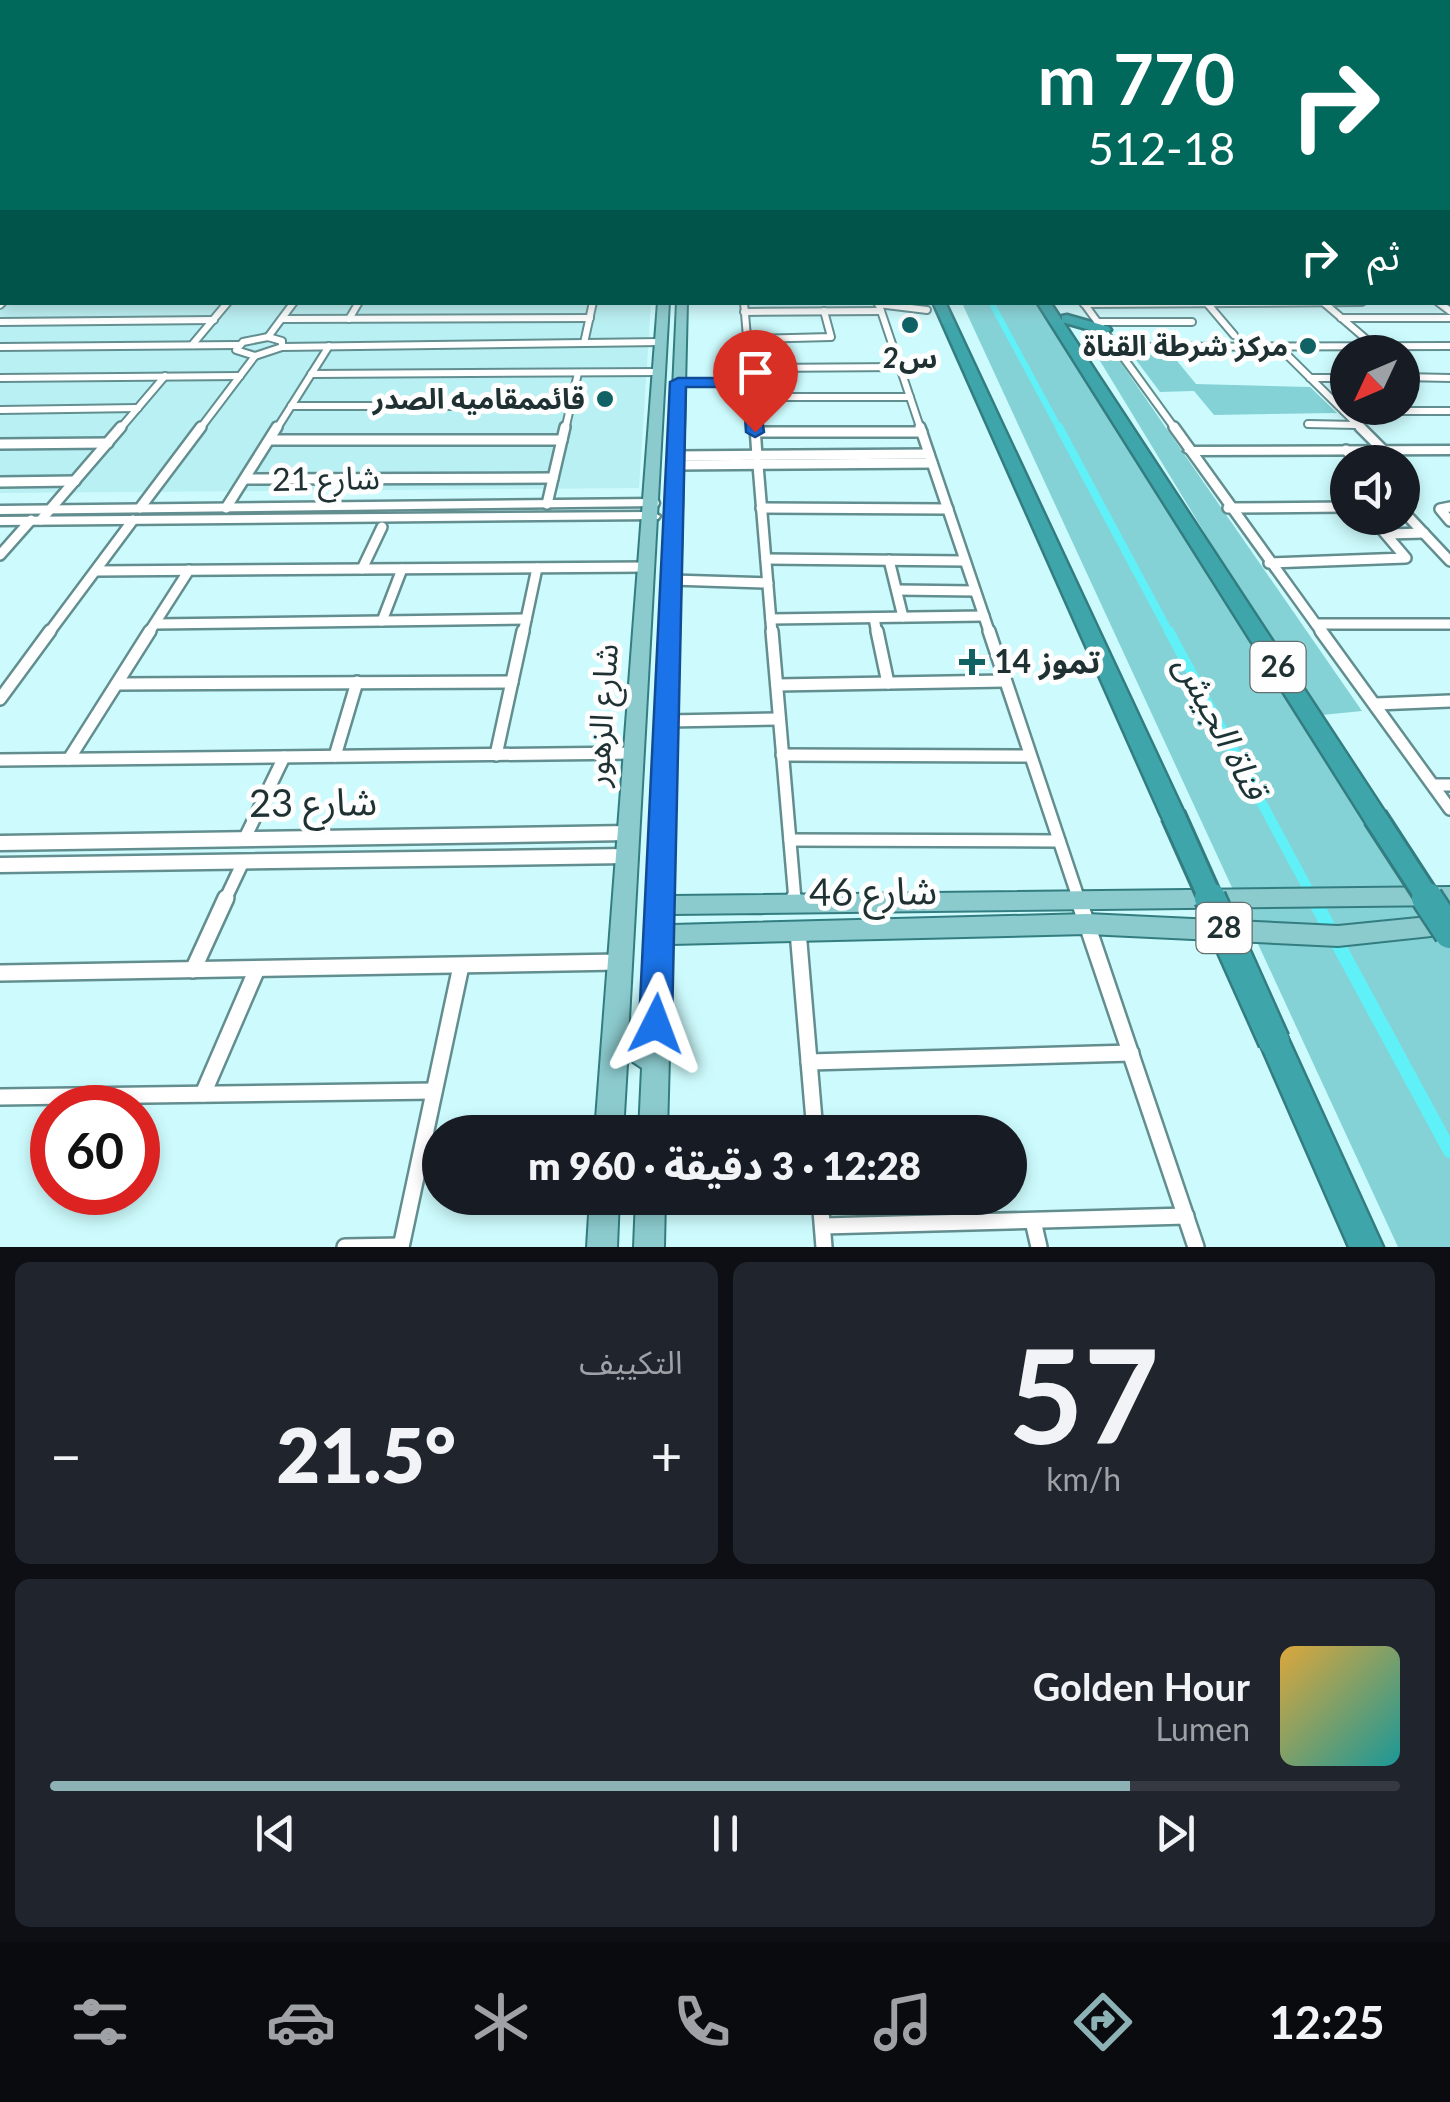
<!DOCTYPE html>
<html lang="ar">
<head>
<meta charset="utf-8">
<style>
  body { margin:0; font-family:Lato,"Noto Sans Arabic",sans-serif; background:#20242c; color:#f1f3f6; direction:rtl; height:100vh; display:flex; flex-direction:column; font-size:38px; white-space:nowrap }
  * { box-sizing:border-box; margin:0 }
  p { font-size:32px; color:#9ea1a6 }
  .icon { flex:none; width:55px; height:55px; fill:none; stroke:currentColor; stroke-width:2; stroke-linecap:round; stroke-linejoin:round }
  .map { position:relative; height:1247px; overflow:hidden; direction:ltr }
  .panel { display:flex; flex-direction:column; gap:15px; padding:15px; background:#0d0f14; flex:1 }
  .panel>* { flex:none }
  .banner { position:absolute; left:0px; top:0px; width:1450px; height:305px; box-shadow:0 5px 15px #0003; direction:rtl; background:#00695c; color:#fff; overflow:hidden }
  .needle { width:65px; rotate:226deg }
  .tools { position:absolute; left:1330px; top:335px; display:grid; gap:20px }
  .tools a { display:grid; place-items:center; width:90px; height:90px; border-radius:50%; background:#171b24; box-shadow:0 5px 15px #0003; font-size:50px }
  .speed { position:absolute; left:30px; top:1085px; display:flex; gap:20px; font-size:50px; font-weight:700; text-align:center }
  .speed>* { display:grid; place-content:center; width:130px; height:130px; border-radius:50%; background:#171b24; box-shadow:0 5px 15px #0003; line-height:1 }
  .speed .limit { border:15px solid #d22; background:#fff; color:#111 }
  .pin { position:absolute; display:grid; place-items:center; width:85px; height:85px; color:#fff; margin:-102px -42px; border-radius:50% 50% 50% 0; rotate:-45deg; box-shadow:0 0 10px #0007 }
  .pin .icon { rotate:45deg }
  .me { position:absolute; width:110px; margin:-55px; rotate:3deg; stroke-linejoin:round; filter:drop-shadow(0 0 8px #0008) }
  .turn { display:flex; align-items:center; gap:35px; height:210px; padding:0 50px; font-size:45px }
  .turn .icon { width:130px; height:130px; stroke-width:2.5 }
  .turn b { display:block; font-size:70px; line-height:85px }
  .then { display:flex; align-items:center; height:95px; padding:0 50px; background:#0003; gap:20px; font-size:38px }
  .big { font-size:75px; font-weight:800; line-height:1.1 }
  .panel .widget { flex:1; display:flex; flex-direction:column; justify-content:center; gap:15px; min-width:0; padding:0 35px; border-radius:15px; background:#20242c }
  .panel .dial { align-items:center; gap:0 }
  .dial b { font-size:130px; line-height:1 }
  .song { display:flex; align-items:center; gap:30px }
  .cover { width:120px; height:120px; border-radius:15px; background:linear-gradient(135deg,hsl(40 70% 55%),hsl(180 70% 35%)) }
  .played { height:10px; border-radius:5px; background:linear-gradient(90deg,#8cb2b5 80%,#363941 80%) }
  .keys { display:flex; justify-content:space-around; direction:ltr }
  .heat { display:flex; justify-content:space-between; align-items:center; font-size:55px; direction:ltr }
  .panel .tiles { flex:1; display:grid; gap:15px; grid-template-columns:1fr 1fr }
  .widget:last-child { grid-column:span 2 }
  .trip { position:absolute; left:422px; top:1115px; width:605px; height:100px; border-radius:50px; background:#171b24; box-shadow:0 5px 15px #0003; font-weight:800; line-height:100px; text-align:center; direction:rtl }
  .tabs { display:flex; height:160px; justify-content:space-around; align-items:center; background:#090b0e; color:#9ea1a6 }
  .tabs .icon { width:70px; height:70px }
  .tabs .selected { color:#8cb2b5 }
  .tabs b { font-size:45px; color:#f1f3f6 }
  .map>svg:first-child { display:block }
  .built { fill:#b9f0f3 }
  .green { fill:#84d2d6 }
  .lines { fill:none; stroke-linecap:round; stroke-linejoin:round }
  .canal-far3 { stroke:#60f1f8; stroke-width:6 }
  .canal-far2 { stroke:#60f1f8; stroke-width:8 }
  .canal-far1 { stroke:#60f1f8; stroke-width:10 }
  .canal { stroke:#60f1f8; stroke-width:14 }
  .street-far3-casing { stroke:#638e90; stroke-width:10 }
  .street-far2-casing { stroke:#638e90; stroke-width:14 }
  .street-far1-casing { stroke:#638e90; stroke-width:16 }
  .street-casing { stroke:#638e90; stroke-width:20 }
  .secondary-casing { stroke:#638e90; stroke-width:5 }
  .primary-casing { stroke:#337d81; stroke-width:4 }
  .highway-casing { stroke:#337d81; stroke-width:5 }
  .street-far3 { stroke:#fff; stroke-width:6 }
  .street-far2 { stroke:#fff; stroke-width:9 }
  .street-far1 { stroke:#fff; stroke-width:11 }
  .street { stroke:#fff; stroke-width:15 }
  .secondary { fill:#fff; fill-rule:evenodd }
  .primary { fill:#8bcacd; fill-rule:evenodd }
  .highway { fill:#3ea6ab; fill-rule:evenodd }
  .highway-bridge-far1-casing { stroke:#337d81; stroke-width:28; stroke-linecap:butt }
  .highway-bridge-casing { stroke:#337d81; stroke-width:35; stroke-linecap:butt }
  .highway-bridge-far1 { stroke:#3ea6ab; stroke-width:22 }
  .highway-bridge { stroke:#3ea6ab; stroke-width:30 }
  .route { fill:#1a73e8; stroke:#114b97; stroke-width:2.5 }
  .poi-dot { fill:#116265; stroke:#fefefe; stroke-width:4 }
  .labels { text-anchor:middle; stroke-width:10; stroke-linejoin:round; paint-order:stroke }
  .far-poi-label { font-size:28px; font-weight:bold; fill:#1f3132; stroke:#fefefe; text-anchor:end }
  .shield { fill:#fefefe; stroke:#626e6f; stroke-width:2.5 }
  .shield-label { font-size:30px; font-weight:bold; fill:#1f3132 }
  .street-label { font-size:32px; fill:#1f3132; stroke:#fefefe }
  .poi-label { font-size:32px; font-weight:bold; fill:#1f3132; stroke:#fefefe; text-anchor:start }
  .water-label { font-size:35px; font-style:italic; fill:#1c3435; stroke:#fefefe }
  .near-street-label { font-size:38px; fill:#1f3132; stroke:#fefefe }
</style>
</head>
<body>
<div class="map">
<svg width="1450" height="1247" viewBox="0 0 1450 1247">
  <rect width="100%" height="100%" fill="#cdfbfd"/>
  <!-- built -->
  <path class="built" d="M0,250L2,302L651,303L639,488L0,493Z"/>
  <!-- green -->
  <g class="green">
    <path d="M962,303H1050L1450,941V1247H1398Z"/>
    <path d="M1083,333L1101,334L1362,711L1322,715L1260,624Z"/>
    <path d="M1169,351L1196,384L1310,387L1337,413L1214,415L1194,391L1160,392L1130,352Z"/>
  </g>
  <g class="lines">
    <!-- canal-far3 -->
    <path class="canal-far3" d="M991,302L1060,430"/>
    <!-- canal-far2 -->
    <path class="canal-far2" d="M1059,427L1170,634"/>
    <!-- canal-far1 -->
    <path class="canal-far1" d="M1169,631L1314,900"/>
    <!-- canal -->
    <path class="canal" d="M1313,898L1450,1151"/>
    <!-- street-far3 casing -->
    <g class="street-far3-casing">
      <g id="street-far3">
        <path d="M744,302L755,430"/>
        <path d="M878,302L921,430"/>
        <path d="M1083,302L1176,430"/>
        <path d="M1206,302L1234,335"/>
        <path d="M1323,302L1374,346"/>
        <path d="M1438,302L1450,311"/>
        <path d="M878,304L927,310"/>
        <path d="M1084,304L1362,302"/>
        <path d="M0,305L3,302"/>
        <path d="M744,312L881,311"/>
        <path d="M1341,318H1450"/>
        <path d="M282,319L590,318"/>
        <path d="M349,319L359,302"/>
        <path d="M0,322L214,320"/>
        <path d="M1098,322H1192"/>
        <path d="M268,337L282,341V347L255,356L236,350L243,342Z"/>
        <path d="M268,337L294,302"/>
        <path d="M747,339L831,337L824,311"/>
        <path d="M584,343L593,302"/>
        <path d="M192,345L228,302"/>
        <path d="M0,347L238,345"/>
        <path d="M282,347L662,342"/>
        <path d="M1117,347L1450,346"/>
        <path d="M1279,347L1363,430"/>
        <path d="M749,368L900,367"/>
        <path d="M311,374L660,372"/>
        <path d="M1402,377L1450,378"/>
        <path d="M0,378L240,376"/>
        <path d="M1310,378H1348"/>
        <path d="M678,382H750"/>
        <path d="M752,397H910"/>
        <path d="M291,406H570"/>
        <path d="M0,410L138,408"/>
        <path d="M1344,411H1450"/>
        <path d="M1308,424L1357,425"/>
        <path d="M119,430L165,376"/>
        <path d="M199,430L255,356"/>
        <path d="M276,430L329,346"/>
        <path d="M565,430L578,373"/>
      </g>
    </g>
    <!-- street-far2 casing -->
    <g class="street-far2-casing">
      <g id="street-far2">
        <path d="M755,427L757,456"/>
        <path d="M920,427L990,634"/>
        <path d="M1174,427L1323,634"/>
        <path d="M1360,427L1383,450"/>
        <path d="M755,432H922"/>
        <path d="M270,440H562"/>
        <path d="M0,444L108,443"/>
        <path d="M1346,450L1358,462"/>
        <path d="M677,456L929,454"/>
        <path d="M676,465L932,463"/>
        <path d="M758,465L772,634"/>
        <path d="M245,479L553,478"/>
        <path d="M0,482L75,481"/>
        <path d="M547,504L565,427"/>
        <path d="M1450,507L1440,509L1450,521"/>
        <path d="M140,508L201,427"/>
        <path d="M226,508L277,427"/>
        <path d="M761,508L948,509"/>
        <path d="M1228,508L1348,507"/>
        <path d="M1402,510L1450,561"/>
        <path d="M41,520L121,427"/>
        <path d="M1387,534L1424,533"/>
        <path d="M0,555L31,520"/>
        <path d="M766,559L965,561"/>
        <path d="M889,560L903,617"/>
        <path d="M1269,563L1406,558L1372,518"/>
        <path d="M362,569L382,527"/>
        <path d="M96,571L647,567"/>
        <path d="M672,580L768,583"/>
        <path d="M897,590L975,591"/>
        <path d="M874,618L877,634"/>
        <path d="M771,619L984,616"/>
        <path d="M382,621L402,569"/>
        <path d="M155,624L526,619"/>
        <path d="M1316,624H1450"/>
        <path d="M48,634L133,520"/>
        <path d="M148,634L189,570"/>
        <path d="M523,634L537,568"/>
      </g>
    </g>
    <!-- street-far1 casing -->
    <g class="street-far1-casing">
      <g id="street-far1">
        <path d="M772,631L795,900"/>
        <path d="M877,631L888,683"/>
        <path d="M989,631L1079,900"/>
        <path d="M1321,631L1450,809"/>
        <path d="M117,684L512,682"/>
        <path d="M777,685L1005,681"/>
        <path d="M0,699L50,631"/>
        <path d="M1376,704L1450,701"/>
        <path d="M668,721L779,719"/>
        <path d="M496,755L523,631"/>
        <path d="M782,755L1030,756"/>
        <path d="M335,756L357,682"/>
        <path d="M69,759L150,631"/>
        <path d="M0,760L633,753"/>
        <path d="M1434,785H1450"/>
        <path d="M244,840L284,757"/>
        <path d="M790,840L1059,841"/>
        <path d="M225,900L243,862"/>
      </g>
    </g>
    <!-- street casing -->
    <g class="street-casing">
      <g id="street">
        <path d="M794,898L795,904"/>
        <path d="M1078,898L1196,1247"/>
        <path d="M798,931L815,1132"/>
        <path d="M193,970L226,898"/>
        <path d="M0,973L619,962"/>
        <path d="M809,1062L1131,1053"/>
        <path d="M203,1094L257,969"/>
        <path d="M0,1097L434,1091"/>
        <path d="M820,1198L824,1247"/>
        <path d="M1033,1221L1039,1247"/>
        <path d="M823,1226L1186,1216"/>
        <path d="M345,1247L401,1246"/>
        <path d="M401,1247L461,966"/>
      </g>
    </g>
    <!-- secondary casing -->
    <g class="secondary-casing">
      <g id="secondary">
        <path d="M1450,446V454L1190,455L1184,451L1190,447Z"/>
        <path d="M653,499L658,500L659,503L658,506L0,514V506Z"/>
        <path d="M653,512L660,516L658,519L0,525V517Z"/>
        <path d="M628,826L635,828L637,833L635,838L628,840L0,850V836Z"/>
        <path d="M627,849L634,851L637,856L634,861L627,863L0,872V858Z"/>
      </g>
    </g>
    <!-- primary casing -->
    <g class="primary-casing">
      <g id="primary">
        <rect x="1448" y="227" width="2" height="6"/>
        <rect x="0" y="236" width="2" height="6"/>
        <path d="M658,302H669L628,1037L643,1040L677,302H687L673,896L1450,887V905L672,914V925L1087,914L1338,926L1448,915L1450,934L1338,946L1087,934L672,944L667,1132H639L642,1068L630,1060L627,1064L623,1132H595Z"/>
        <path d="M590,1198H619L617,1247H587Z"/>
        <path d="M636,1198H665L664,1247H634Z"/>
      </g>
    </g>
    <!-- highway casing -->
    <g class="highway-casing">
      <g id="highway">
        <path d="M933,302H945L1185,815L1182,821L1173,824L1164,821L1161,815Z"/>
        <path d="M1037,302H1050L1384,811L1387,817L1384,823L1375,826L1366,823Z"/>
        <path d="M1067,315L1109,327L1111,330L1104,334L1062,322V316Z"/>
        <path d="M1274,1028L1285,1032L1383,1247H1349L1259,1041L1263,1032Z"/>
      </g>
    </g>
    <!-- street-far3 -->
    <use href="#street-far3" class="street-far3"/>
    <!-- street-far2 -->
    <use href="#street-far2" class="street-far2"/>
    <!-- street-far1 -->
    <use href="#street-far1" class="street-far1"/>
    <!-- street -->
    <use href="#street" class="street"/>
    <!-- secondary -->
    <use href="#secondary" class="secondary"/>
    <!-- primary -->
    <use href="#primary" class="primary"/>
    <!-- highway -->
    <use href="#highway" class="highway"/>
    <!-- highway-bridge-far1 casing -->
    <g class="highway-bridge-far1-casing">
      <g id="highway-bridge-far1">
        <path d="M1173,815L1211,900"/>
        <path d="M1375,817L1429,900"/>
      </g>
    </g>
    <!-- highway-bridge casing -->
    <g class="highway-bridge-casing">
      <g id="highway-bridge">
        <path d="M1210,898L1274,1041"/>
        <path d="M1427,898L1450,933"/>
      </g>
    </g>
    <!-- highway-bridge-far1 -->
    <use href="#highway-bridge-far1" class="highway-bridge-far1"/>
    <!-- highway-bridge -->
    <use href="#highway-bridge" class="highway-bridge"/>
  </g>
  <!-- sky -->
  <linearGradient id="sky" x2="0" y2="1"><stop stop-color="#71ccee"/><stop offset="0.47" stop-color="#e8fdfe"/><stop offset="1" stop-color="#e8fdfe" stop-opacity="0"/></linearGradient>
  <rect width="1450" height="328" fill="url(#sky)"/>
  <!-- route -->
  <path class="route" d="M678,378H756L764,432L755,437L746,432L743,387H686L672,1024L667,1034L656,1039L644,1034L639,1024L670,382Z"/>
  <!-- markers -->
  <g class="poi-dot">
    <circle cx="910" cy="325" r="10"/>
    <circle cx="1308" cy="346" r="10"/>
    <circle cx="605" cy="399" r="10"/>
    <path d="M967 647h10v10h10v10h-10v10h-10v-10h-10v-10h10z"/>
  </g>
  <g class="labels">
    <!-- far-poi labels -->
    <g class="far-poi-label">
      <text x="1288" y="356">مركز شرطة القناة</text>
      <text x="910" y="368" text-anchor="middle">س2</text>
      <text x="585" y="409">قائممقاميه الصدر</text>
    </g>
    <!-- shield labels -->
    <g class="shield">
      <rect x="1250.5" y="642" width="55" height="50" rx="8"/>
      <rect x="1196.5" y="903" width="55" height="50" rx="8"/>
    </g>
    <g class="shield-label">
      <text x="1278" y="677">26</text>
      <text x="1224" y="938">28</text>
    </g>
    <!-- street labels -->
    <g class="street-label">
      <text transform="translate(326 479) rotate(-1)" y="11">شارع 21</text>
      <text transform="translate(602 715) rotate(-86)" y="11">شارع الزهور</text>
    </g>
    <!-- poi labels -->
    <g class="poi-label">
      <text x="994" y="673">14 تموز</text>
    </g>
    <!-- water labels -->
    <g class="water-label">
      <text transform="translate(1221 727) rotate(62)" y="12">قناة الجيش</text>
    </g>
    <!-- near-street labels -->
    <g class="near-street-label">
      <text transform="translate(313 803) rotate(-1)" y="13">شارع 23</text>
      <text transform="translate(873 892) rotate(-1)" y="13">شارع 46</text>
    </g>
  </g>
</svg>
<div class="tools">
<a><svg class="needle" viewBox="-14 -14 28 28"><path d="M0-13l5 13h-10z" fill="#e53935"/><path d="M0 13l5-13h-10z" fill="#9ea1a6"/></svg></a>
<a><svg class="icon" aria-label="sound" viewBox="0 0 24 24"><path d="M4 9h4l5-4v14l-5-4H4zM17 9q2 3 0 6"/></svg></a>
</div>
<div class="speed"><div class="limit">60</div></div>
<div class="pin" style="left:755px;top:432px;background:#d93025"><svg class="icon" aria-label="arrive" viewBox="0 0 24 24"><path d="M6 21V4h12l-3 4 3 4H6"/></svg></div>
<svg class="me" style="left:656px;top:1024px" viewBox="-20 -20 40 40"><path d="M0-17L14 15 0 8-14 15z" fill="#1a73e8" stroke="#fff" stroke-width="4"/></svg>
<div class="trip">12:28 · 3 دقيقة · 960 m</div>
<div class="banner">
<div class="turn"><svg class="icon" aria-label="right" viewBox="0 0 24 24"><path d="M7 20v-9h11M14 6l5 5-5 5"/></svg><div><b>770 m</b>512-18</div></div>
<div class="then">ثم<svg class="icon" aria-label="right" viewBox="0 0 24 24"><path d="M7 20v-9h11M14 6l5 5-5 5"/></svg></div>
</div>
</div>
<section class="panel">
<div class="tiles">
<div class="widget dial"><b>57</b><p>km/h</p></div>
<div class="widget"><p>التكييف</p>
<div class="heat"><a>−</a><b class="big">21.5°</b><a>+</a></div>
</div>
<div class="widget">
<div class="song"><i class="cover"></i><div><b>Golden Hour</b><p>Lumen</p></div></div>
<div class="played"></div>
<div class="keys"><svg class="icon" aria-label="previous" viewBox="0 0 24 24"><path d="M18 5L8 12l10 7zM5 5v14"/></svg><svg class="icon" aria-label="pause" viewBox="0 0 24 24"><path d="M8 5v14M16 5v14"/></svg><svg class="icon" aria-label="next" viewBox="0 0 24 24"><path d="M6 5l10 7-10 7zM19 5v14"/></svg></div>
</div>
</div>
</section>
<nav class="tabs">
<b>12:25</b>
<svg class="icon selected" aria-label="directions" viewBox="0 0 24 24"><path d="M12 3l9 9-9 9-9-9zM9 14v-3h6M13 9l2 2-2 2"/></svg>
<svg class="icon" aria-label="music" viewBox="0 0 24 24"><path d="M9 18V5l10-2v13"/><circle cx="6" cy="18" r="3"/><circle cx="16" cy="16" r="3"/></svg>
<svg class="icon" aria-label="phone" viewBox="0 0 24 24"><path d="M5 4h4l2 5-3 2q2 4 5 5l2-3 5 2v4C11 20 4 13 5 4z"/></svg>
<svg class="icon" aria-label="climate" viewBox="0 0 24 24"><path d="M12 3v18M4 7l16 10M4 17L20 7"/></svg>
<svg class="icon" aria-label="car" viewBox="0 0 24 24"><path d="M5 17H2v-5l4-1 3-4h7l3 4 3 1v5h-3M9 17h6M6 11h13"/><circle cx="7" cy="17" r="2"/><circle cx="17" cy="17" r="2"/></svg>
<svg class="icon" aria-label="filters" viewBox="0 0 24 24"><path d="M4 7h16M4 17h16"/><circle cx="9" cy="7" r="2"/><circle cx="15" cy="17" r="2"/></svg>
</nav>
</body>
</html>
